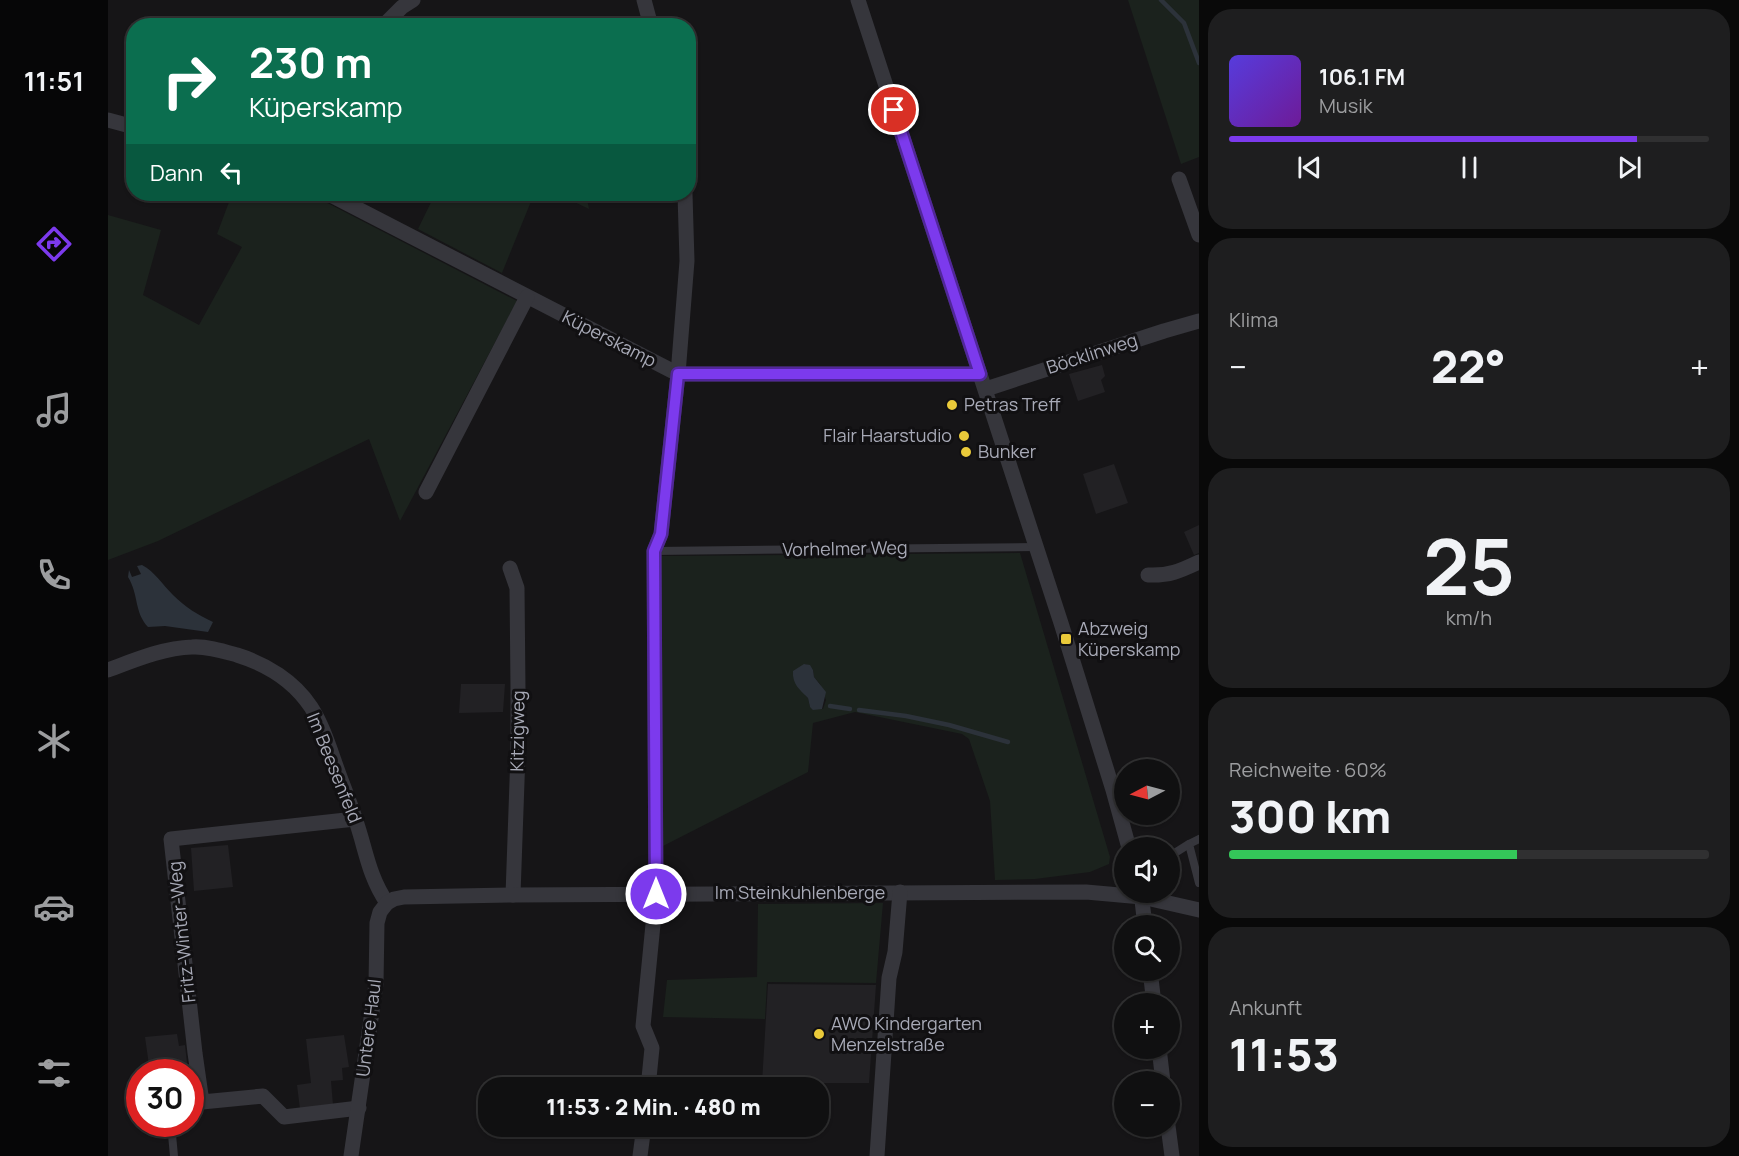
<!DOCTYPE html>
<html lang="de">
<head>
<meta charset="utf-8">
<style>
  body { margin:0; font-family:Manrope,sans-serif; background:#1e1e1f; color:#f1f3f6; height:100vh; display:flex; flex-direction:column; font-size:22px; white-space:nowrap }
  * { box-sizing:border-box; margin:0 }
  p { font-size:20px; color:#9c9d9f }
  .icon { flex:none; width:33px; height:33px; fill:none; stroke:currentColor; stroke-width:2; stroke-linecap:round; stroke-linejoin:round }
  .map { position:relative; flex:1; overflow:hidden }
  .side { display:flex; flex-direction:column; gap:9px; padding:9px; background:#090909; width:540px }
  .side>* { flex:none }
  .banner { position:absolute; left:18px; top:18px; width:570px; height:183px; border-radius:24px; box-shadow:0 2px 4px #0004,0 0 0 2px #303031; background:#0b6e4f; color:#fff; overflow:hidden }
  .needle { width:39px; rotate:264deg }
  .tools { position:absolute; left:1006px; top:759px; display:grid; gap:12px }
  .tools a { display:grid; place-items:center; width:66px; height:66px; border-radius:50%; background:#101011; box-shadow:0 2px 4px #0004,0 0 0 2px #303031; font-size:30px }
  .speed { position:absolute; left:18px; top:1059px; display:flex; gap:12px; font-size:30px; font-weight:700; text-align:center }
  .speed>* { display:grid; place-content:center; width:78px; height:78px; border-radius:50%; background:#101011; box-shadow:0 2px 4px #0004,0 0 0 2px #303031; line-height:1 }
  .speed .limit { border:9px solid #d22; background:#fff; color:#111 }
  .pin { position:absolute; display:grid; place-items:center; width:51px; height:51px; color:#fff; margin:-26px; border:3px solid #fff; border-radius:50%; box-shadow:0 2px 6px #0007 }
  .me { position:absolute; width:66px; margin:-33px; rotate:0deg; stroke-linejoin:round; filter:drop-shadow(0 0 4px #0008) }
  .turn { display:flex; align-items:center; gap:21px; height:126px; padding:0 24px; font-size:27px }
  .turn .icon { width:78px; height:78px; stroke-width:2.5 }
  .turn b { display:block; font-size:42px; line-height:51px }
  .then { display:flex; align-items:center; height:57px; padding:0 24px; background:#0003; gap:12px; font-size:22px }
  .big { font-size:45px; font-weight:800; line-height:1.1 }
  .side .widget { flex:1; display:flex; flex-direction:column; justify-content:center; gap:9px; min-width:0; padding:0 21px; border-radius:24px; background:#1e1e1f }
  .side .dial { align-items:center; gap:0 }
  .dial b { font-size:78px; line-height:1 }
  .song { display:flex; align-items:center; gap:18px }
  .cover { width:72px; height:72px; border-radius:9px; background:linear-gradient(135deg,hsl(250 70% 55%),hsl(280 70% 35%)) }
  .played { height:6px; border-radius:3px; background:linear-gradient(90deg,#7c3aed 85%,#303031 85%) }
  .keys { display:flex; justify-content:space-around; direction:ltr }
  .heat { display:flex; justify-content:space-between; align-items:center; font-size:33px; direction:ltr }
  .charge { height:9px; border-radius:4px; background:linear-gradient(90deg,#34c759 60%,#303031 0) }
  .trip { position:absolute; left:370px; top:1077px; width:351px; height:60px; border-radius:24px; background:#101011; box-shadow:0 2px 4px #0004,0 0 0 2px #303031; font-weight:800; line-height:60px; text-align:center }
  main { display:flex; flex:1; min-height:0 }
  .dock { display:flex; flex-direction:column; width:108px; justify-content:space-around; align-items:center; background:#060607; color:#9c9d9f }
  .dock .icon { width:42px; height:42px }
  .dock .current { color:#7c3aed }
  .dock b { font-size:27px; color:#f1f3f6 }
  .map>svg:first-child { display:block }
  .built { fill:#222124 }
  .green { fill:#1b221d; fill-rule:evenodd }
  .water { fill:#2c323a }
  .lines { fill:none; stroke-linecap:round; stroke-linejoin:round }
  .stream { stroke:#2c323a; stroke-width:4.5 }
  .service { stroke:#36363c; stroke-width:8 }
  .minor { stroke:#36363c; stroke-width:15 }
  .route-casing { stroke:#51269a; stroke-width:15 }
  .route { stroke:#7c3aed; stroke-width:10 }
  .poi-dot { fill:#eaca3a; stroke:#111012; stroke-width:2 }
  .labels { text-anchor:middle; stroke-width:6; stroke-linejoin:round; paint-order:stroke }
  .street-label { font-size:18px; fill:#a8aab7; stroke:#111012 }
  .poi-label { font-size:18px; fill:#a8aab7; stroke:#111012; text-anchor:start }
</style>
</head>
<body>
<main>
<nav class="dock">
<b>11:51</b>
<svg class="icon current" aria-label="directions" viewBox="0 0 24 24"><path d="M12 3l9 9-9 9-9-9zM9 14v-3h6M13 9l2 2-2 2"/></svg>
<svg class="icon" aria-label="music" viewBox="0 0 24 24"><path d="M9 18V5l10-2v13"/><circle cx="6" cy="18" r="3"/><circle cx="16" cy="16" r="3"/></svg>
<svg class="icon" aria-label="phone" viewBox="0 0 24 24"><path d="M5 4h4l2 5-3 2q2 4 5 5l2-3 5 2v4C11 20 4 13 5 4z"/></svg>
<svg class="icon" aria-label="climate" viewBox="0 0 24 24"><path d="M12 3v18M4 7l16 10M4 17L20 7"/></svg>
<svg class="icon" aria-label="car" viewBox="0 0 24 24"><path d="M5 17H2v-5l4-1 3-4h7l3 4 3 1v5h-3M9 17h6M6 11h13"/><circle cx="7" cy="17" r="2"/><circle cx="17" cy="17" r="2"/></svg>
<svg class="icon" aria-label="filters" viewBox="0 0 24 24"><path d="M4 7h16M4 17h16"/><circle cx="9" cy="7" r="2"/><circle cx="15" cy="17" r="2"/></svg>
</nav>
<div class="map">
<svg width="1091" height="1156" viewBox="0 0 1091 1156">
  <rect width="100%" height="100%" fill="#161517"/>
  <!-- built -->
  <g class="built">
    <path d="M994,365L997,376L993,380L997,392L970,401L961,374Z"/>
    <path d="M1006,464L1020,503L988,514L975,474Z"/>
    <path d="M1091,525V553L1086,555L1076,532Z"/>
    <path d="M353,684H397L395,712L351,713Z"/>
    <path d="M120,845L125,887L86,891L83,848Z"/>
    <path d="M660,984L768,985L761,1083H654Z"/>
    <path d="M69,1034L71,1046L77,1045L80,1072H42L37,1037Z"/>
    <path d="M236,1035L241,1067L234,1068L235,1080L223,1081L225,1105L192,1109L189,1085L203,1083L198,1039Z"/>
  </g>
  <!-- green -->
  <g class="green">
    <path d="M1020,0H1091V157L1073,164Z"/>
    <path d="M124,194H202L409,301L292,521L261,439L50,541L0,560V215L53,230L35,295L91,325L134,247L109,234Z"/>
    <path d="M327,194H426L394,273L310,229Z"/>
    <path d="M450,194H478L481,209Z"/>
    <path d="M912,553L1002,857L1001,864L982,872L927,879L887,880L882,801L861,739L854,734L747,712L705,723L700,772L555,846L553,556ZM697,664L702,666L705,670L706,677L712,684L718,700L715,709L702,707L700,698L697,695Z"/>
    <path d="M775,903L768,983L659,982L657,1019L555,1017L559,980L649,977L650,904Z"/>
  </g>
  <!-- water -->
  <g class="water">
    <path d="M34,565C47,572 54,584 65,595C77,607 90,615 105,622L100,632L57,626L40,627C26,612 31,595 20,577L21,570L24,577L33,574L29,566Z"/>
    <path d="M696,664L702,665L705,670L706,677L718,692L714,709L705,710L702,707L700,698C692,690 684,684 685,671Z"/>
  </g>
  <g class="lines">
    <!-- stream -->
    <g class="stream">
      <path d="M1053,0L1076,23L1091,63"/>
      <path d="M722,706L742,709"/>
      <path d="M751,710L798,716L841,725L900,742"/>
    </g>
    <!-- service -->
    <g class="service">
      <path d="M546,551L928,547"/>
      <path d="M1091,839L1081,844L1091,883"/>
      <path d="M1062,856L1081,844"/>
      <path d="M63,1124L66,1156"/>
    </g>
    <!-- minor -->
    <g class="minor">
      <path d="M536,0L543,26"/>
      <path d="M750,0L953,623L1005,790L1021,848"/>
      <path d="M275,26L294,7L305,0"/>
      <path d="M0,120L26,127"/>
      <path d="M1071,179L1091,235"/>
      <path d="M221,194L570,374H872"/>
      <path d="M878,389L1056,331L1091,321"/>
      <path d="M318,492L419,297"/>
      <path d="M402,568L409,588L410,689V753L405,895"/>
      <path d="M1040,575C1061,576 1072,571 1091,562"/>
      <path d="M0,670C27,660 55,648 84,647C99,646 115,651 129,655C158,664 186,681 203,707C214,724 221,746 228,766C234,783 241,800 247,818C258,849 260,875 279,903"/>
      <path d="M247,819L63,839L87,1053L94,1102L155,1096L176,1117L251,1108"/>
      <path d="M1033,892L1037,926"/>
      <path d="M1042,970L1046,1004"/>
      <path d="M1051,1048L1055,1082"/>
      <path d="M540,1088L544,1048L535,1026L548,894L546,551L553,534L570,374L579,261L577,194"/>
      <path d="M1060,1126L1064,1156"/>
      <path d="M243,1156L268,984L269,923L272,912L279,903L286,899L296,897L405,895L978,892L1034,897L1091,910"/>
      <path d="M532,1156L536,1126"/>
      <path d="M769,1156L781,978L787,952L792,892"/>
    </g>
  </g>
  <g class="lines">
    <!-- route casing -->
    <g class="route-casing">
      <path id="route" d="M548,894L546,551L553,534L570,374H872L786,110"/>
    </g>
    <!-- route -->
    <use href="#route" class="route"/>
  </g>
  <!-- markers -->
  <g class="poi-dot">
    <circle cx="844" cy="405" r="6"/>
    <circle cx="856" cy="436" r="6"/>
    <circle cx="858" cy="452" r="6"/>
    <rect x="952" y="633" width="12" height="12" rx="3"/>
    <circle cx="711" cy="1034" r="6"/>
  </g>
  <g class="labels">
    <!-- street labels -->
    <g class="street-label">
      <text transform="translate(501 339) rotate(27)" y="6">Küperskamp</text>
      <text transform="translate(984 354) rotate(-18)" y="6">Böcklinweg</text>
      <text transform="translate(737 549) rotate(-1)" y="6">Vorhelmer Weg</text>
      <text transform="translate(410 731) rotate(-89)" y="6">Kitzigweg</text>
      <text transform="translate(226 768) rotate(68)" y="6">Im Beesenfeld</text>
      <text x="692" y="899">Im Steinkuhlenberge</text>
      <text transform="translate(74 932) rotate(-96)" y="6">Fritz-Winter-Weg</text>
      <text transform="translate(261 1028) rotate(-83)" y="6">Untere Haul</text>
    </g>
    <!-- poi labels -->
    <g class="poi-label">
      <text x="856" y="411">Petras Treff</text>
      <text x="844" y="442" text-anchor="end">Flair Haarstudio</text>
      <text x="870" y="458">Bunker</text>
      <text x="970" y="635">Abzweig<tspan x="970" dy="21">Küperskamp</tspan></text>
      <text x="723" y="1030">AWO Kindergarten<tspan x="723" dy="21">Menzelstraße</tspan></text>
    </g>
  </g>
</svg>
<div class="tools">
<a><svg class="needle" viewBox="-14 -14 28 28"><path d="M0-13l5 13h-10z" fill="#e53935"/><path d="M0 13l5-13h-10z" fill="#9c9d9f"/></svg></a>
<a><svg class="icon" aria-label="sound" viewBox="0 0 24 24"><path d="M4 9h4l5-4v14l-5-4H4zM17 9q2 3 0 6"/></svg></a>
<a><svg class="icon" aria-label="search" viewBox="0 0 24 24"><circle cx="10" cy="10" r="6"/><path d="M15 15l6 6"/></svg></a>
<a>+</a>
<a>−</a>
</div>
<div class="speed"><div class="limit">30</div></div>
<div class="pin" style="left:786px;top:110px;background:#d93025"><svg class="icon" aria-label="arrive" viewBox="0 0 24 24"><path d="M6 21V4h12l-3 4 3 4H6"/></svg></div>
<svg class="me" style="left:548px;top:894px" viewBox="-20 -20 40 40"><circle r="17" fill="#7c3aed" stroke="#fff" stroke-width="3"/><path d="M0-11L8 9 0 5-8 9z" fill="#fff"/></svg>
<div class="trip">11:53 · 2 Min. · 480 m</div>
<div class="banner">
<div class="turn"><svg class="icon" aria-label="right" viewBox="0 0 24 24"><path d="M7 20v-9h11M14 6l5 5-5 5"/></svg><div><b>230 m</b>Küperskamp</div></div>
<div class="then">Dann<svg class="icon" aria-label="left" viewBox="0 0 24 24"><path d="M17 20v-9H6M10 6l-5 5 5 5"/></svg></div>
</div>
</div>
<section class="side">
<div class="widget">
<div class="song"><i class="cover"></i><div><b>106.1 FM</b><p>Musik</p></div></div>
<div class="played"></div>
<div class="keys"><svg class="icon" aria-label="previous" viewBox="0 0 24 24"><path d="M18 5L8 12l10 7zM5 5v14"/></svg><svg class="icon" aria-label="pause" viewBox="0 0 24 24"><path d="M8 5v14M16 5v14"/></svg><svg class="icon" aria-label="next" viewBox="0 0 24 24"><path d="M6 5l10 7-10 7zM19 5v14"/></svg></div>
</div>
<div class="widget"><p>Klima</p>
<div class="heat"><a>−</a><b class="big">22°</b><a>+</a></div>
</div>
<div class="widget dial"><b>25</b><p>km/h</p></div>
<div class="widget"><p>Reichweite · 60%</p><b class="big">300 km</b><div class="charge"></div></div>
<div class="widget"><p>Ankunft</p><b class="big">11:53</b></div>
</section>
</main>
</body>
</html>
